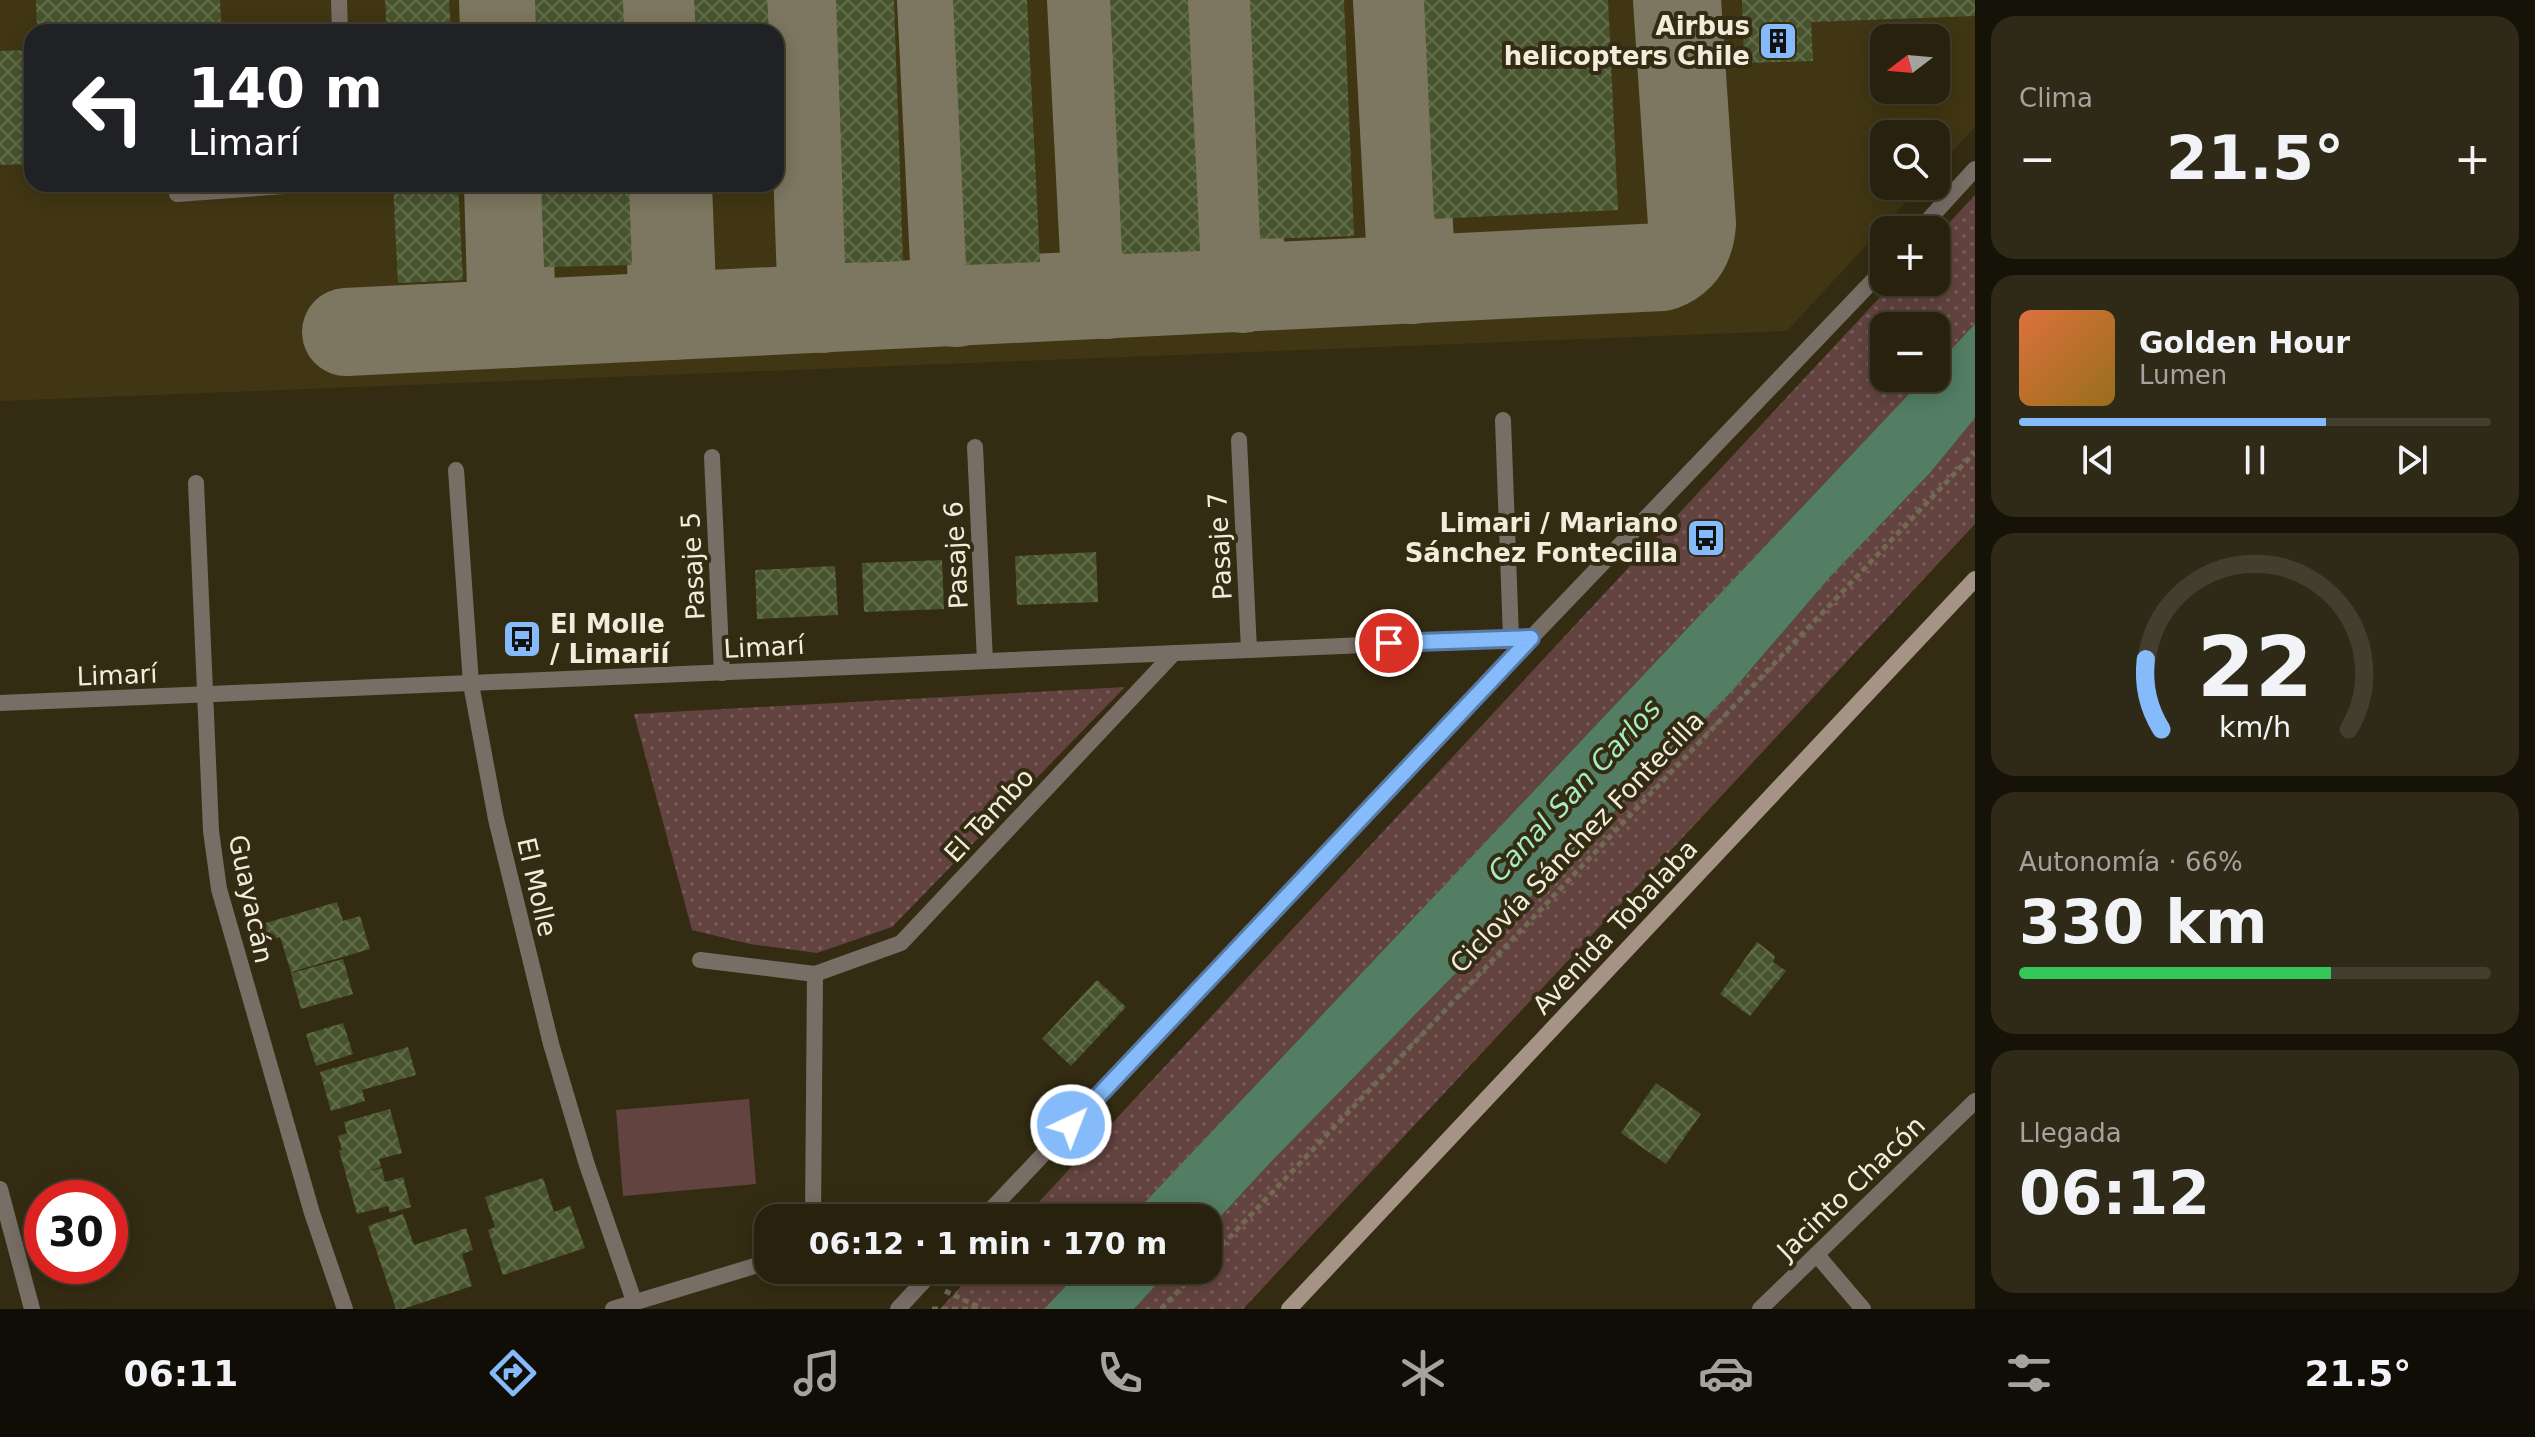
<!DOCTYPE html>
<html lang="es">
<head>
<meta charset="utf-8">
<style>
  body { margin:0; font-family:"DejaVu Sans",sans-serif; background:#2f2917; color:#f1f3f6; height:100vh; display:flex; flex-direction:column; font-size:30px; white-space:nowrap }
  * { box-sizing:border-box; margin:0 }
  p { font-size:26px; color:#a4a39e }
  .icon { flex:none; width:44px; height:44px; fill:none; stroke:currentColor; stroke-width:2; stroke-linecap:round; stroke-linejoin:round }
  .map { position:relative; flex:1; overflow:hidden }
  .drawer { display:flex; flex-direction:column; gap:16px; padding:16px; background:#151208; width:560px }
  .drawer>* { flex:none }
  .top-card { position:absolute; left:24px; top:24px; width:760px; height:168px; border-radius:24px; box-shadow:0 4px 20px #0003,0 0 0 2px #433e2e; background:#202124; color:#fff; overflow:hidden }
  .needle { width:52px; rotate:254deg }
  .tools { position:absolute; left:1870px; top:24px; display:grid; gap:16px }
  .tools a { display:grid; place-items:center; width:80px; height:80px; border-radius:16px; background:#27210e; box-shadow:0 4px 20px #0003,0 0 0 2px #433e2e; font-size:40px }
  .speed { position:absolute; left:24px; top:1180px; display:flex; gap:16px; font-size:40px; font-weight:700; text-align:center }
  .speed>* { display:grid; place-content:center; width:104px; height:104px; border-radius:50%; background:#27210e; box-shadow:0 4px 20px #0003,0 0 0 2px #433e2e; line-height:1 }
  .speed .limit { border:12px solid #d22; background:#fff; color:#111 }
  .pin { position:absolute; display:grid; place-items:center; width:68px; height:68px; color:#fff; margin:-34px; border:4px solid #fff; border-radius:50%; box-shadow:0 2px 8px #0007 }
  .me { position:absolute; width:88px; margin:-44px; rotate:43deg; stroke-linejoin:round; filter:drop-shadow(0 0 6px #0008) }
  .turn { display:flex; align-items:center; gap:28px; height:168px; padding:0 32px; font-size:36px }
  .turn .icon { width:104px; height:104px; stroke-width:2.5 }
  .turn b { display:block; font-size:56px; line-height:68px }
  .big { font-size:60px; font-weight:700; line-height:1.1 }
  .drawer .card { flex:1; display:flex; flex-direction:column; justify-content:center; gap:12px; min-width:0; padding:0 28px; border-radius:24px; background:#2f2917 }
  .drawer .dial { align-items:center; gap:0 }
  .dial svg { height:208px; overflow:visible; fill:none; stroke:#433e2e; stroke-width:7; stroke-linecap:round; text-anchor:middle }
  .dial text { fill:#f1f3f6; stroke:none }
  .song { display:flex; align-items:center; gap:24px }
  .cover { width:96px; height:96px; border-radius:12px; background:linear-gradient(135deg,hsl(20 70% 55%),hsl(40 70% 35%)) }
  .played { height:8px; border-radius:4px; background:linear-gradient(90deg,#85bbfb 65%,#433e2e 65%) }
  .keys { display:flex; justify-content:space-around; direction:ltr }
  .heat { display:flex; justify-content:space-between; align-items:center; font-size:44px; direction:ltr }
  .charge { height:12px; border-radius:6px; background:linear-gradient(90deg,#34c759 66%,#433e2e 0) }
  .trip { position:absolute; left:754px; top:1204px; width:468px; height:80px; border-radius:24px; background:#27210e; box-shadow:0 4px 20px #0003,0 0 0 2px #433e2e; font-weight:700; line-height:80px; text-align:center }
  .tabs { display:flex; height:128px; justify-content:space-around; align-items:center; background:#100d06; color:#a4a39e }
  .tabs .icon { width:56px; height:56px }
  .tabs .active { color:#85bbfb }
  .tabs b { font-size:36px; color:#f1f3f6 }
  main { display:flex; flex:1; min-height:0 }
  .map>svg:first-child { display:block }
  .built { fill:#403613; fill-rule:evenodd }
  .grass { fill:#63433f }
  .park { fill:url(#park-dots) }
  .water { fill:#537e63 }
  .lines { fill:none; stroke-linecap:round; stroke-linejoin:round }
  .taxiway { stroke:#7d7660; stroke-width:88 }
  .building { fill:url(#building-cross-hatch) }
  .path { stroke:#716a53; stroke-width:5; stroke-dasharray:6 4; stroke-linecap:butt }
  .service { stroke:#796e66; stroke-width:16 }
  .minor { stroke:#796e66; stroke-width:16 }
  .secondary { stroke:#a59385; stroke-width:16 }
  .route-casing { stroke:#567aa3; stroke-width:20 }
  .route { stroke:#85bbfb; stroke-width:14 }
  .labels { text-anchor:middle; stroke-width:8; stroke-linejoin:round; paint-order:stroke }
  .poi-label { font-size:26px; font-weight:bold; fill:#f1ecdc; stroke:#342c12; text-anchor:end }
  .street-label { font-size:26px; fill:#f1ecdc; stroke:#342c12 }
  .water-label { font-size:28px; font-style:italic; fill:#a5ebbf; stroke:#342c12 }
</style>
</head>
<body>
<main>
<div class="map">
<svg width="1975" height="1309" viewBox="0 0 1975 1309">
  <defs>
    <pattern id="park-dots" width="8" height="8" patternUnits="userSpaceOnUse" patternTransform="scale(2)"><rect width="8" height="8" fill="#63433f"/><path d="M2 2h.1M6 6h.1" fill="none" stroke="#7a5e5a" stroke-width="1.8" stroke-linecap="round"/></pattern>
    <pattern id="building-cross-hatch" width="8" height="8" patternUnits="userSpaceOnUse" patternTransform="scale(2)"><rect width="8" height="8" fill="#47542d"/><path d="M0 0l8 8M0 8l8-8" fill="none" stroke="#626d4b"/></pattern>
  </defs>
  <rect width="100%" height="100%" fill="#342c12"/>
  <!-- built -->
  <path class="built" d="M0,0H1975V127L1936,169V134H1884V186H1921L1787,331L0,401ZM32,32H776V184H32ZM1884,38H1936V90H1884Z"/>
  <!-- grass -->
  <path class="grass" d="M749,1099L756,1184L623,1196L616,1110Z"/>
  <!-- park -->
  <g class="park">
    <path d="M1975,195V324L1936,365V326H1884V378H1924L1130,1218H1024L1894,282H1936V237Z"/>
    <path d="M1975,418V524L1243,1309H1134L1170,1270H1208V1230L1271,1162L1734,689L1830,577L1930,473Z"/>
    <path d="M1125,687L892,927L817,953L750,944L692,930L634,714Z"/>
    <path d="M976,1270H1081L1044,1309H940Z"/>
  </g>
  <!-- water -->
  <g class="water">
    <path d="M1975,324V418L1930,473L1830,577L1734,689L1271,1162L1208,1230V1218H1130L1924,378H1936V365Z"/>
    <path d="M1081,1270H1170L1134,1309H1044Z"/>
  </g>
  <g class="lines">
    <!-- taxiway -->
    <g class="taxiway">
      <path d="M503,0L504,32"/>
      <path d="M660,0L661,32"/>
      <path d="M811,0L822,309"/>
      <path d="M941,0L956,303"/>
      <path d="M1091,0L1106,295"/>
      <path d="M1230,0L1242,289"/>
      <path d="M1397,0L1412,280"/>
      <path d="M508,184L512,324"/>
      <path d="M668,184L673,316"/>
      <path d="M346,332L1662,267C1682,259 1690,246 1692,224L1677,0"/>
    </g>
  </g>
  <!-- building -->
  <g class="building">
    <path d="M36,0H220L221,22L37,30Z"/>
    <path d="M385,0H449L451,32H387Z"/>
    <path d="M535,0H623L624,32H536Z"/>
    <path d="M694,0H767L769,32H696Z"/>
    <path d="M836,0H894L903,261L845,263Z"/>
    <path d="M953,0H1027L1040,262L966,265Z"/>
    <path d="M1110,0H1188L1200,251L1122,254Z"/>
    <path d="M1250,0H1344L1354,236L1260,239Z"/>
    <path d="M1424,0H1608L1618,210L1434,219Z"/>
    <path d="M1742,0H1975V16L1811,22L1813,61L1744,63Z"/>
    <path d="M32,50V164L0,165V51Z"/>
    <path d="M393,184H458L463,280L398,283Z"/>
    <path d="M541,184H629L632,265L544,267Z"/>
    <path d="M1096,552L1098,602L1017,605L1015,556Z"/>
    <path d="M942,560L944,609L864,612L862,563Z"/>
    <path d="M835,566L838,615L757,619L755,570Z"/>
    <path d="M337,902L343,921L360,916L370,949L291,972L280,937L264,942L259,925Z"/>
    <path d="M1757,942L1775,956L1773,962L1786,971L1750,1016L1720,994Z"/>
    <path d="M343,959L353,994L301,1009L291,973Z"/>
    <path d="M1097,980L1126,1007L1071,1066L1042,1039Z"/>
    <path d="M343,1023L353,1054L316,1066L306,1034Z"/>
    <path d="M408,1047L416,1075L362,1090L365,1101L331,1111L320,1072Z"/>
    <path d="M1656,1083L1701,1114L1666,1164L1621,1133Z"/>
    <path d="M390,1109L402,1153L379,1159L381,1167L362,1172L382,1168L385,1182L403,1177L411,1207L390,1213L388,1206L357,1214L339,1150H342L338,1136L347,1133L344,1122Z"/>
    <path d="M543,1178L554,1212L570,1206L585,1248L503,1275L488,1230L495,1227L485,1197Z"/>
    <path d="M403,1214L414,1245L466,1228L473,1250L462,1254L472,1286L403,1309H396L368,1226Z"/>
  </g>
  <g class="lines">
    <!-- path -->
    <g class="path">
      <path d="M1208,1260L1975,452"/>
      <path d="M945,1291L979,1307"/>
      <path d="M932,1309H986"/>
      <path d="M1161,1309L1198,1270"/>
    </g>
    <!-- service -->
    <g class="service">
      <path d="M339,0L340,32"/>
      <path d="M177,194L311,184"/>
    </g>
    <!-- minor -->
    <g class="minor">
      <path d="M1919,230L1975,169"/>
      <path d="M1503,420L1511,638"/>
      <path d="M1239,440L1249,650"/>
      <path d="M975,447L985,661"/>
      <path d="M712,457L722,673"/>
      <path d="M456,470L471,684L496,819L551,1044L587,1165L634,1301"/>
      <path d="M196,483L211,831L219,889L312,1213L345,1309"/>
      <path d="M0,703L1531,638"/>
      <path d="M700,960L815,974L901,943L1174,653"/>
      <path d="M0,1189L32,1309"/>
      <path d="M813,1218L815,974"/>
      <path d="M983,1218L1531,638L1884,269"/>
      <path d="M1817,1255L1863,1309"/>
      <path d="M884,1270L923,1282"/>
      <path d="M613,1309L768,1262"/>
      <path d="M898,1309L934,1270"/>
      <path d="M1760,1309L1975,1101"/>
    </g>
    <!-- secondary -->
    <path class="secondary" d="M1289,1309L1975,579"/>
  </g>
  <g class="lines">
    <!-- route casing -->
    <g class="route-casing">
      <path id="route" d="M1071,1125L1531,638L1389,643"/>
    </g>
    <!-- route -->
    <use href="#route" class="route"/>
  </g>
  <!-- icons -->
  <defs>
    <g id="building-square" transform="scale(2)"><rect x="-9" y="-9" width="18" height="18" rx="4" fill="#85bbfb" stroke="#342c12"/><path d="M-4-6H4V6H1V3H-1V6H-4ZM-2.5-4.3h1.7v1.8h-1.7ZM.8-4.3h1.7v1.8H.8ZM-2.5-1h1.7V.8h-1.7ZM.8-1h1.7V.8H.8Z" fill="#111"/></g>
    <g id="bus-square" transform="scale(2)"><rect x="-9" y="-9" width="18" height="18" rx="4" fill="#85bbfb" stroke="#342c12"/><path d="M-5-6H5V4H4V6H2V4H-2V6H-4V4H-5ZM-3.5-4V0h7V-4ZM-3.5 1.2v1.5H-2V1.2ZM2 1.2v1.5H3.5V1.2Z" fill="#111"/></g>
  </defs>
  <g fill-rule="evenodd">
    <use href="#building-square" x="1778" y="41"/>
    <use href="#bus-square" x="1706" y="538"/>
    <use href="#bus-square" x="522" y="639"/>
  </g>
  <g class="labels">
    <!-- poi labels -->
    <g class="poi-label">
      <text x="1750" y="35">Airbus<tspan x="1750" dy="30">helicopters Chile</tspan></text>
      <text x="1678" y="532">Limari / Mariano<tspan x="1678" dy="30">Sánchez Fontecilla</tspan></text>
      <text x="550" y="633" text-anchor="start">El Molle<tspan x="550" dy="30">/ Limarií</tspan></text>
    </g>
    <!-- street labels -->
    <g class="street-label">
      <text transform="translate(1220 546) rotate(-93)" y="9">Pasaje 7</text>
      <text transform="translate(956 555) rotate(-93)" y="9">Pasaje 6</text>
      <text transform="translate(693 566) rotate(-93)" y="9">Pasaje 5</text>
      <text transform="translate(764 647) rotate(-3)" y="9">Limarí</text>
      <text transform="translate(117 675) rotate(-2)" y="9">Limarí</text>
      <text transform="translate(989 815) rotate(-47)" y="9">El Tambo</text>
      <text transform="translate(1577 842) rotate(-46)" y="9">Ciclovía Sánchez Fontecilla</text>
      <text transform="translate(537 887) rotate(77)" y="9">El Molle</text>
      <text transform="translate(251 899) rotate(78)" y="9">Guayacán</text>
      <text transform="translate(1615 927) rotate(-47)" y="9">Avenida Tobalaba</text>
      <text transform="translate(1851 1188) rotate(-44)" y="9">Jacinto Chacón</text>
    </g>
    <!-- water labels -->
    <g class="water-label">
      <text transform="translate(1574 790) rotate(-47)" y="10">Canal San Carlos</text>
    </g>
  </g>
</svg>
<div class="tools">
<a><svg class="needle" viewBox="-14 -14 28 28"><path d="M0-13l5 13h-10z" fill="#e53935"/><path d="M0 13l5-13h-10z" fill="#a4a39e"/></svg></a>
<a><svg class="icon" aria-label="search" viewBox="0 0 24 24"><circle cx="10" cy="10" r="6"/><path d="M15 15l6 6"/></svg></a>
<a>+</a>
<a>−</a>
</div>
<div class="speed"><div class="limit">30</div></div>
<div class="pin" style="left:1389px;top:643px;background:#d93025"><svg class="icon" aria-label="arrive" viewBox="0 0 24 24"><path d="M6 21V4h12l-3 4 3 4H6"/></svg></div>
<svg class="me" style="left:1071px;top:1125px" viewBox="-20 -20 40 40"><circle r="17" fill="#85bbfb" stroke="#fff" stroke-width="3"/><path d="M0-11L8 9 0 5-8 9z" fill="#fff"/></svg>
<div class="trip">06:12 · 1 min · 170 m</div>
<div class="top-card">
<div class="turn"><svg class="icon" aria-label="left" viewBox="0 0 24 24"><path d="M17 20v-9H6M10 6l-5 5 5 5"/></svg><div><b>140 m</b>Limarí</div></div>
</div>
</div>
<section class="drawer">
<div class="card"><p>Clima</p>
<div class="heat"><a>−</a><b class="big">21.5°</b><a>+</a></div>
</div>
<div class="card">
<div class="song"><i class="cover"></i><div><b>Golden Hour</b><p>Lumen</p></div></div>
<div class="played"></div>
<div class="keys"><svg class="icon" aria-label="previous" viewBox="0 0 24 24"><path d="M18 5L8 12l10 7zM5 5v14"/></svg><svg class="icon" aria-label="pause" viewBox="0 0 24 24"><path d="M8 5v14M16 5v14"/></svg><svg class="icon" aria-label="next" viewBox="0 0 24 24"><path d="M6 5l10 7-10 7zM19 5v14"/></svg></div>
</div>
<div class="card dial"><svg viewBox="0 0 100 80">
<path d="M14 69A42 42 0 1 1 86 69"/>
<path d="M14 69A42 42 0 0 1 8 42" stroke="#85bbfb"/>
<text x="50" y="56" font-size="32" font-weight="700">22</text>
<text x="50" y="72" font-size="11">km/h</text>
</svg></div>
<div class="card"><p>Autonomía · 66%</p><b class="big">330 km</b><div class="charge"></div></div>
<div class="card"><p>Llegada</p><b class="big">06:12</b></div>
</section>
</main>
<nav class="tabs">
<b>06:11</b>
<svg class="icon active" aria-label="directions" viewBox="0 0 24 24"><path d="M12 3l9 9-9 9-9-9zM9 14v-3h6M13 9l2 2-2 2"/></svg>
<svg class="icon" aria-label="music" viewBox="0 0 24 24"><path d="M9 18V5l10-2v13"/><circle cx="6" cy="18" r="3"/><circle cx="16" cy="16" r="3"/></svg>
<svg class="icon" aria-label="phone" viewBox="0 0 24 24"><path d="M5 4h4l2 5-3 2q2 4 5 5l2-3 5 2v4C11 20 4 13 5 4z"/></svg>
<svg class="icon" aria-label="climate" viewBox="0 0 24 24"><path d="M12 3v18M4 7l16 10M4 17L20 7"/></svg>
<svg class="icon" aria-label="car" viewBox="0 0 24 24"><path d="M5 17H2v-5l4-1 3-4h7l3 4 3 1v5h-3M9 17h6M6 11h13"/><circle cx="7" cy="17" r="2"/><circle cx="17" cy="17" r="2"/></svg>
<svg class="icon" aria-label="filters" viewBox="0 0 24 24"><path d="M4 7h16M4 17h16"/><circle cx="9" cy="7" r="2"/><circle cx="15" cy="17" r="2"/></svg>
<b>21.5°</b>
</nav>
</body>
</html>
